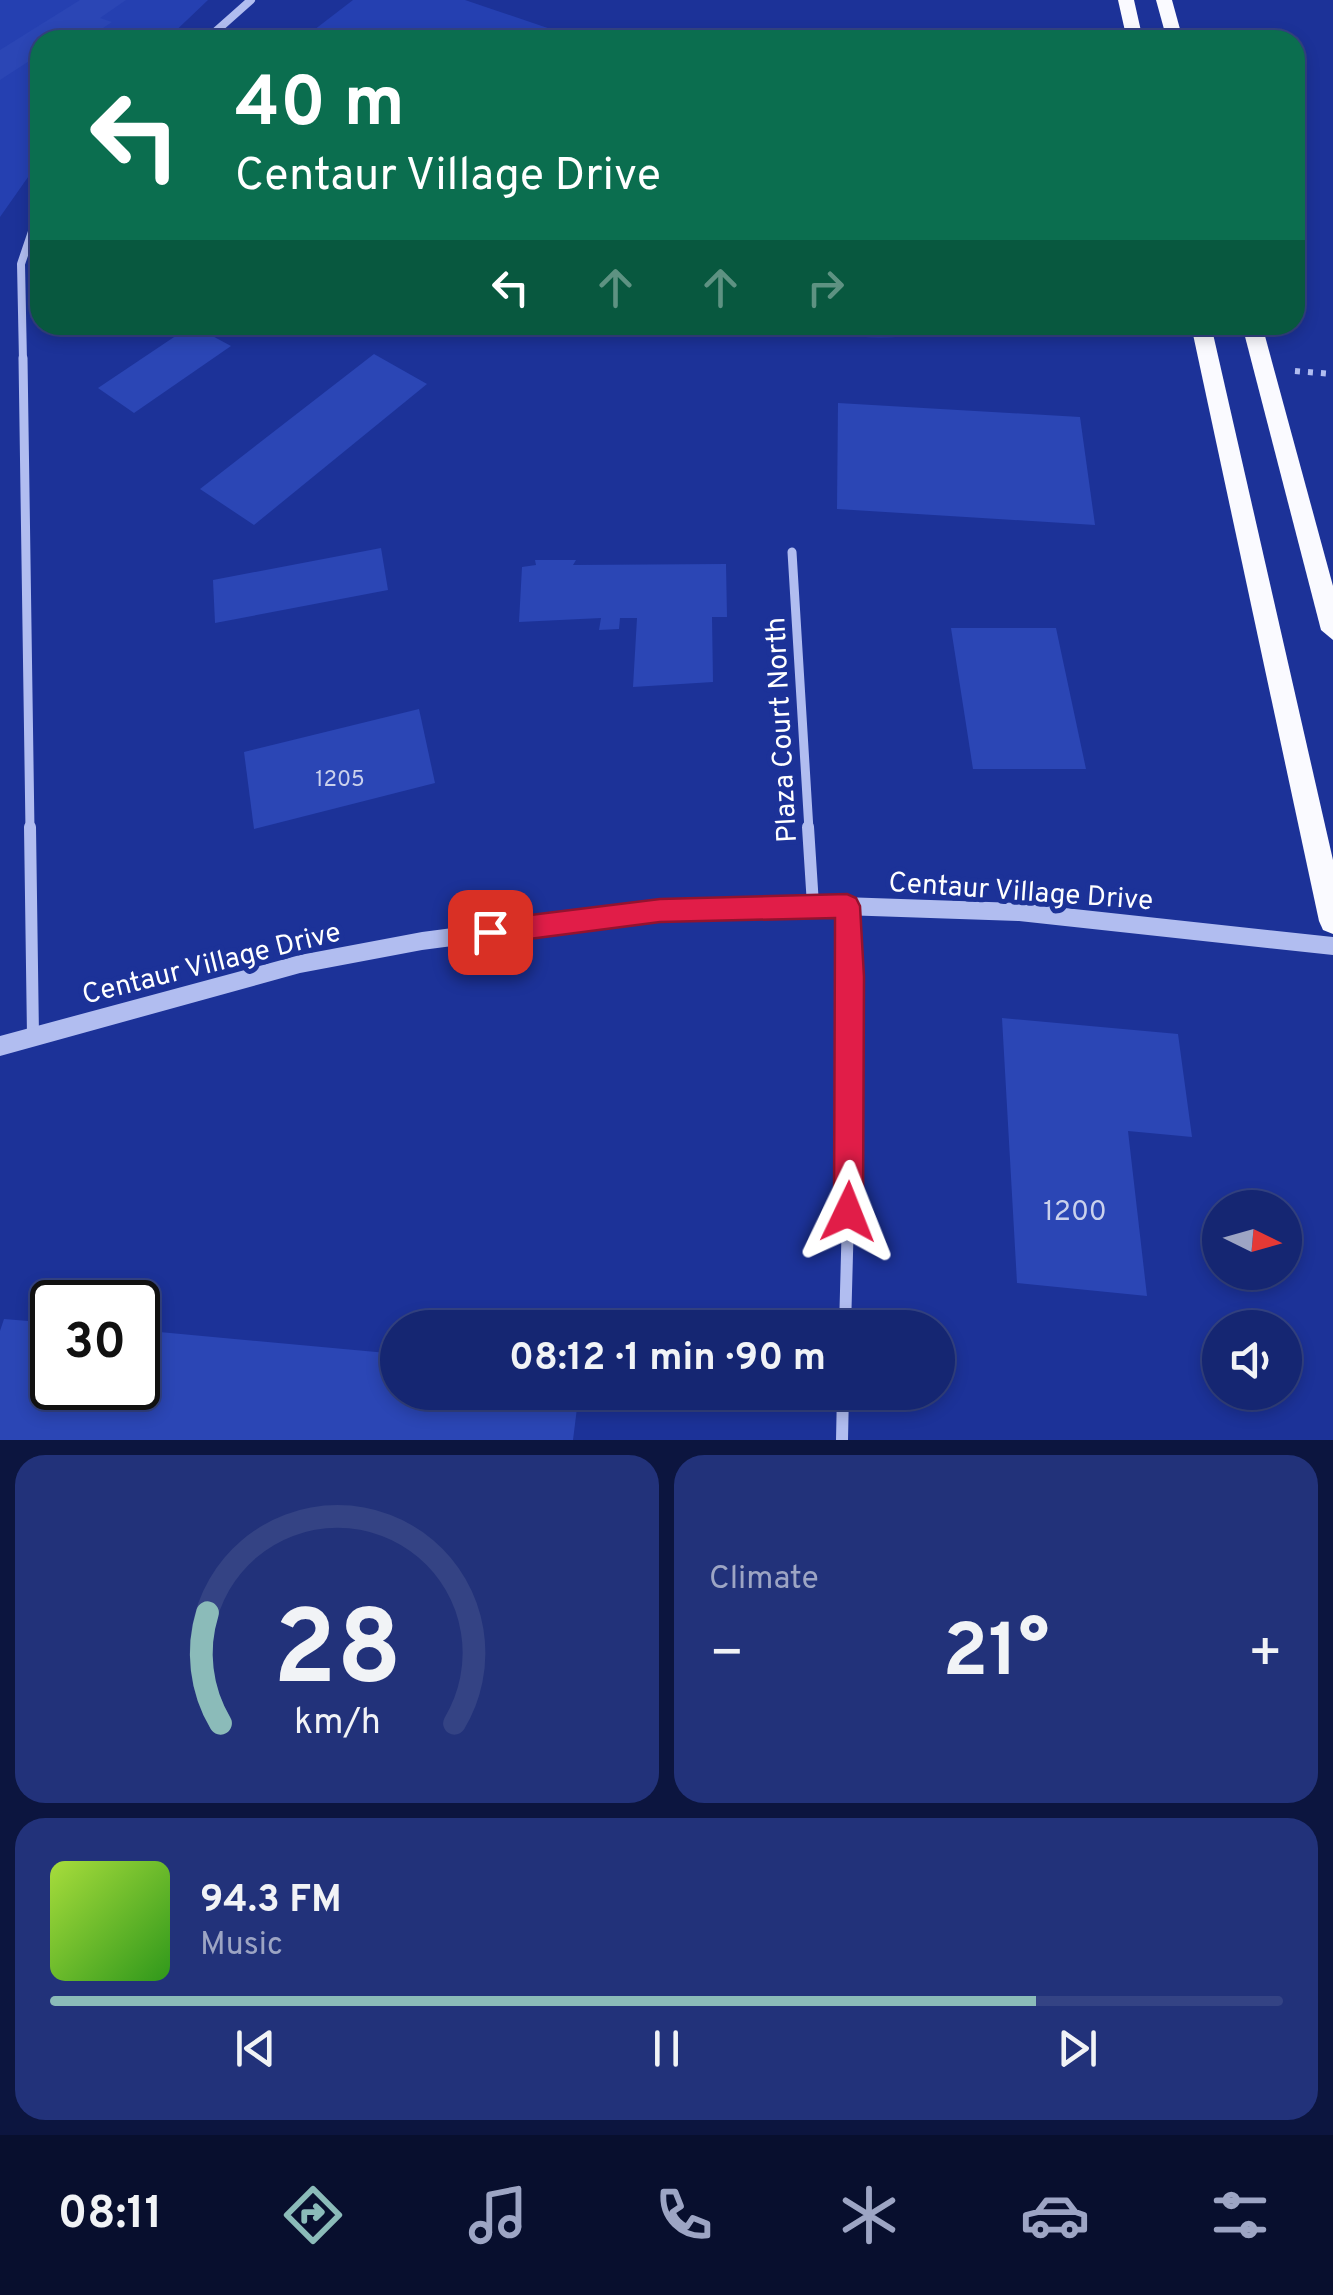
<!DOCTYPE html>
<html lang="en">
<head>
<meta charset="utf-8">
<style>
  body { margin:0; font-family:Overpass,sans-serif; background:#22327a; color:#f1f3f6; height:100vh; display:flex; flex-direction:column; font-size:38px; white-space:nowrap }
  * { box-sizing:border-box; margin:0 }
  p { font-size:32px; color:#9da5c4 }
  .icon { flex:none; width:55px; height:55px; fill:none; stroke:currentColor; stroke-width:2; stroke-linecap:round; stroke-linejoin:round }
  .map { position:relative; height:1440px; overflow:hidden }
  .side { display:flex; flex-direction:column; gap:15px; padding:15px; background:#0c153f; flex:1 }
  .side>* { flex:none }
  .top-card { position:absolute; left:30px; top:30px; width:1275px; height:305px; border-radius:30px; box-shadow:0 5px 15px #0003,0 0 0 2px #344384; background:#0b6e4f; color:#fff; overflow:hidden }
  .needle { width:65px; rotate:95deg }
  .fabs { position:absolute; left:1202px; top:1190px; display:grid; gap:20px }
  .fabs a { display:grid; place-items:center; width:100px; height:100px; border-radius:50%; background:#152672; box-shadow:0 5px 15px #0003,0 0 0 2px #344384; font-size:50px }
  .speed { position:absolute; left:30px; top:1280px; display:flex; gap:20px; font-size:50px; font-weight:700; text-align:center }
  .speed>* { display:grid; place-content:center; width:130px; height:130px; border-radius:50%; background:#152672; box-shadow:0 5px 15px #0003,0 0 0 2px #344384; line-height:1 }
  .speed .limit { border:5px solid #111; border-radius:15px; background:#fff; color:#111 }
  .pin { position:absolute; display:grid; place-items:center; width:85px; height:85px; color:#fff; margin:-42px; border-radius:20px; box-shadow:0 5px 15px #0006 }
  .me { position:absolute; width:110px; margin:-55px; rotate:2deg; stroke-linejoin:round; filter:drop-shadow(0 0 8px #0008) }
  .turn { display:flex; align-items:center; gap:35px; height:210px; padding:0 40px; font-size:45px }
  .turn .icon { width:130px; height:130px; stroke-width:2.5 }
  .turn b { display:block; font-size:70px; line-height:85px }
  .lanes { display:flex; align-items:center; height:95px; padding:0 40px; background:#0003; justify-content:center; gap:50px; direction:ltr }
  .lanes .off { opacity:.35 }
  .big { font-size:75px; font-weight:700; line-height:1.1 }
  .side .widget { flex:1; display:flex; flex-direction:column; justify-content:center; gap:15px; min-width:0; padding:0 35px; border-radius:30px; background:#22327a }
  .side .dial { align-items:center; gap:0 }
  .dial svg { height:260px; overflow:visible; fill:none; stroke:#344384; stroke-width:7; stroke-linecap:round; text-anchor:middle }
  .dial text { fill:#f1f3f6; stroke:none }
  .song { display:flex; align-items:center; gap:30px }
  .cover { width:120px; height:120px; border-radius:15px; background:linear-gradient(135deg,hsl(80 70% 55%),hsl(110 70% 35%)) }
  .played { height:10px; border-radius:5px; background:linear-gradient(90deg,#8bbbb9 80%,#344384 80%) }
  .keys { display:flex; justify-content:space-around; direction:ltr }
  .heat { display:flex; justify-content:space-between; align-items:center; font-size:55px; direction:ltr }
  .side .tiles { flex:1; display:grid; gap:15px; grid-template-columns:1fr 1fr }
  .widget:last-child { grid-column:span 2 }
  .trip { position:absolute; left:380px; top:1310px; width:575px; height:100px; border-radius:50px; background:#152672; box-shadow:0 5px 15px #0003,0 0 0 2px #344384; font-weight:700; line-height:100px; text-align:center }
  .menu { display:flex; height:160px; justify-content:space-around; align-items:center; background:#080f2e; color:#9da5c4 }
  .menu .icon { width:70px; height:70px }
  .menu .on { color:#8bbbb9 }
  .menu b { font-size:45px; color:#f1f3f6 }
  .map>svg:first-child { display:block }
  .green { fill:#2540b1 }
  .building { fill:#2b46b5 }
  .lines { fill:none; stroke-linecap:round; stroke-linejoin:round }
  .path { stroke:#b1bdf0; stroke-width:6; stroke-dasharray:5 8; stroke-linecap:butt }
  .minor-far2 { stroke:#b1bdf0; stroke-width:8 }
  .minor-far1 { stroke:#b1bdf0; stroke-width:9 }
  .minor { stroke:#b1bdf0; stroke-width:12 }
  .tertiary { fill:#b1bdf0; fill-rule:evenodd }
  .primary { fill:#fafaff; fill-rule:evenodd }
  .route { fill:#e11d48; stroke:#92132f; stroke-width:2.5 }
  .labels { text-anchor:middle; stroke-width:10; stroke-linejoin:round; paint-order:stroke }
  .number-label { font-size:22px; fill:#cad1ec }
  .street-label { font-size:28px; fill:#fff; stroke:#1c3298 }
  .near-number-label { font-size:28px; fill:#cad1ec }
</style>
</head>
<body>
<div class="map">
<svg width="1333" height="1440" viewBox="0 0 1333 1440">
  <rect width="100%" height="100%" fill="#1c3298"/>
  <!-- green -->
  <g class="green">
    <path d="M0,0H208L166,40H40V160L0,217Z"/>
    <path d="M353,0H465L583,40H301Z"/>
    <path d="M788,325H970C914,342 845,341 788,325Z"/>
  </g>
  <!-- building -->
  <g class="building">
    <path d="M80,0H126L100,18L112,22L85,40H40V54L0,80V50Z"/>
    <path d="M192,325L231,346L134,413L98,388Z"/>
    <path d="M374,354L427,384L254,525L200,489Z"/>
    <path d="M838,403L1080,417L1095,525L837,509Z"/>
    <path d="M381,548L388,590L215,623L213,580Z"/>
    <path d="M535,560H576L573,565L726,564L727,617H712L713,682L633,687L637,618H620L619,629L599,630L601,618L519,622L522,567L536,565Z"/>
    <path d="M951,628H1056L1086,769H973Z"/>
    <path d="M419,709L435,783L254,829L244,752Z"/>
    <path d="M1002,1018L1178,1034L1192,1137L1128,1131L1147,1296L1017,1283Z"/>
    <path d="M4,1319L52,1323V1388H138V1330L398,1354V1392H579L573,1440H0V1331Z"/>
  </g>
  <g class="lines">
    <!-- path -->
    <path class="path" d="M1295,371L1333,374"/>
    <!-- minor-far2 -->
    <g class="minor-far2">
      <path d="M206,40L251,0"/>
      <path d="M23,361L21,264L40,208"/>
    </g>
    <!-- minor-far1 -->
    <g class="minor-far1">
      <path d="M23,358L30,830"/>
      <path d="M792,552L809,830"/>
    </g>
    <!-- minor -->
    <g class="minor">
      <path d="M30,827L33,1036"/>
      <path d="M808,827L813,905"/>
      <path d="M845,1328L850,1143L847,906"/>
      <path d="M842,1440L843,1392"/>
    </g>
    <!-- tertiary -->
    <path class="tertiary" d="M813,896L1019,903L1333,937V955L1019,921L813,914L661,919L422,950L300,973L0,1056V1036L300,955L422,932L661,901Z"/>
    <!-- primary -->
    <g class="primary">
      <path d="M1118,0H1134L1143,40H1127Z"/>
      <path d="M1156,0H1172L1183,40H1167Z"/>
      <path d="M1191,325H1211L1333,860V934L1323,930L1319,921Z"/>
      <path d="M1242,325H1262L1333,586V640L1321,630Z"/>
    </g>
  </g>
  <!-- route -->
  <path class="route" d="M847,894L856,898L860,906L864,977L863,1212L858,1222L848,1226L838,1222L834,1212L835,918L660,922L490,944L481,941L478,932L481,924L490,920L660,899Z"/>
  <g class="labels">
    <!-- number labels -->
    <g class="number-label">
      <text x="340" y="786">1205</text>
    </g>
    <!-- street labels -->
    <g class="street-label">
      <text transform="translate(780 730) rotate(-93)" y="10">Plaza Court North</text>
      <text transform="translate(1021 890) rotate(4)" y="10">Centaur Village Drive</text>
      <text transform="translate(211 962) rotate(-14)" y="10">Centaur Village Drive</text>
    </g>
    <!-- near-number labels -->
    <g class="near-number-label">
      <text x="1075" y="1220">1200</text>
    </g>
  </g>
</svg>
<div class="fabs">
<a><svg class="needle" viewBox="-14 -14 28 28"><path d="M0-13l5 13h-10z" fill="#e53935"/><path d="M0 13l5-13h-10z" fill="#9da5c4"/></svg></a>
<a><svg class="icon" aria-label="sound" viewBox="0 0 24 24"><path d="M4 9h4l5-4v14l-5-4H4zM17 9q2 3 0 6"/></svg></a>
</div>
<div class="speed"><div class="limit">30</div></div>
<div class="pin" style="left:490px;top:932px;background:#d93025"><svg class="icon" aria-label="arrive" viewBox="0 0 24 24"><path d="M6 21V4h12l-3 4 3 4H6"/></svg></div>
<svg class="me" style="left:848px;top:1212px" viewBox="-20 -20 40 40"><path d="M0-17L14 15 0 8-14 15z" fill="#e11d48" stroke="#fff" stroke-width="4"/></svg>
<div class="trip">08:12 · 1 min · 90 m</div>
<div class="top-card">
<div class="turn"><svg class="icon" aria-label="left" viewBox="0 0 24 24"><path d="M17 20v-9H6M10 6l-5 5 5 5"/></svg><div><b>40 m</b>Centaur Village Drive</div></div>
<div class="lanes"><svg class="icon" aria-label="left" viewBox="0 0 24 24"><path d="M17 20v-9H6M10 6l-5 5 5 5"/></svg><svg class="icon off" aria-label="ahead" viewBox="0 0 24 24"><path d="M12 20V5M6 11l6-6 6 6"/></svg><svg class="icon off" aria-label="ahead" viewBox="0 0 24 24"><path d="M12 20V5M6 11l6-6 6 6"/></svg><svg class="icon off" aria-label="right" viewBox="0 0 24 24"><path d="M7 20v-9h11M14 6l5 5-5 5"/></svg></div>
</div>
</div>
<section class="side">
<div class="tiles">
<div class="widget dial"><svg viewBox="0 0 100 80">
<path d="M14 69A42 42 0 1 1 86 69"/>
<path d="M14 69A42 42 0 0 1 10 35" stroke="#8bbbb9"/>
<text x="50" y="56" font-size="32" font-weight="700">28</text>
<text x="50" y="72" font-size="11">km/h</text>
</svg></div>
<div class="widget"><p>Climate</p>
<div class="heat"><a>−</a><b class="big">21°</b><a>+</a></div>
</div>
<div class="widget">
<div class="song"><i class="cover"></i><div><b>94.3 FM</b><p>Music</p></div></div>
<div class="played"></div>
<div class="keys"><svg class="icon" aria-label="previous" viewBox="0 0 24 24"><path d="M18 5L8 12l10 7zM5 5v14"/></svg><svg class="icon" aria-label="pause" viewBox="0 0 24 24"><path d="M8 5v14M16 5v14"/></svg><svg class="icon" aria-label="next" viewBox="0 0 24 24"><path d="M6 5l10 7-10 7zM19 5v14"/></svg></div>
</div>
</div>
</section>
<nav class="menu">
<b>08:11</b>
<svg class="icon on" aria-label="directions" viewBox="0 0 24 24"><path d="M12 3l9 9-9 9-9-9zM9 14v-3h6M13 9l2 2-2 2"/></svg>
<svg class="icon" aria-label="music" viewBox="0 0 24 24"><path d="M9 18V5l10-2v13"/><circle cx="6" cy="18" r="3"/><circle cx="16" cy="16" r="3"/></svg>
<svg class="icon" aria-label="phone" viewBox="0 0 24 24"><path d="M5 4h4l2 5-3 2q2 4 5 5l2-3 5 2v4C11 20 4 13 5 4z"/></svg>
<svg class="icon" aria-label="climate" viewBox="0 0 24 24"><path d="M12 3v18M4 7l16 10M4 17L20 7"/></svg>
<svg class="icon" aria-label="car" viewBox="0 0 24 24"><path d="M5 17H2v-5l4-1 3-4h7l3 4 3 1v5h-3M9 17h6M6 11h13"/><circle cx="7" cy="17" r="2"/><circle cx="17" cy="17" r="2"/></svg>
<svg class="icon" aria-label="filters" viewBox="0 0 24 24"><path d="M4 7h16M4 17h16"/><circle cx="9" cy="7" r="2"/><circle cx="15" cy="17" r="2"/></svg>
</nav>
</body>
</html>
